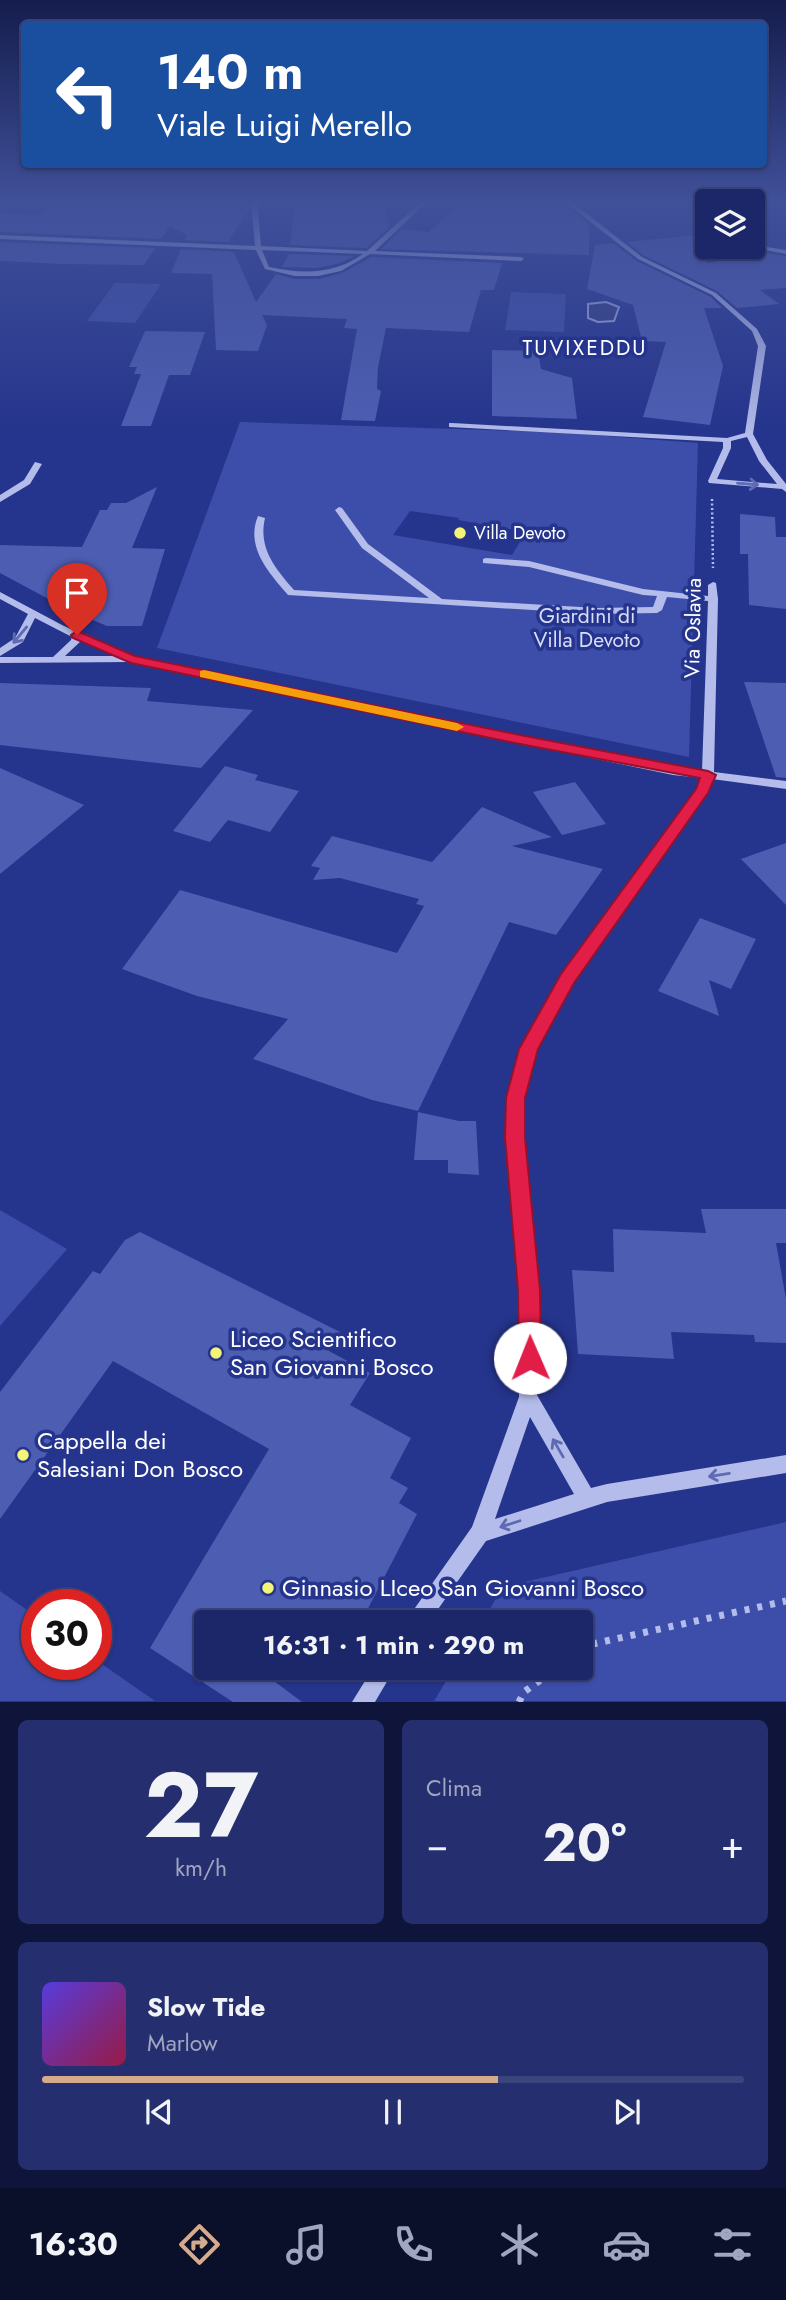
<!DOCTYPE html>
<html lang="it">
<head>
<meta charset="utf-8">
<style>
  body { margin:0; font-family:Jost,sans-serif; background:#252f6f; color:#f1f3f6; height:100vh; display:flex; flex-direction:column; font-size:26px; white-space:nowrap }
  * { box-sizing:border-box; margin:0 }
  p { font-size:23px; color:#a0a5c0 }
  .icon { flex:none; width:38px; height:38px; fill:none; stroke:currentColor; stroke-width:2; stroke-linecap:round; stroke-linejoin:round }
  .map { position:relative; height:1702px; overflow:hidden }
  .panel { display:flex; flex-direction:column; gap:18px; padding:18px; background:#0f153a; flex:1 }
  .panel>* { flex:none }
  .hud { position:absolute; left:21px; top:21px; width:746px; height:147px; border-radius:7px; box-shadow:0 2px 5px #0004,0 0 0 2px #3a447d; background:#1a4fa0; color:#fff; overflow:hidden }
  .fabs { position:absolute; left:695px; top:189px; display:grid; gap:14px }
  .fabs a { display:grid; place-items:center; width:70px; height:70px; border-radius:7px; background:#1c2769; box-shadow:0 2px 5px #0004,0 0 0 2px #3a447d; font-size:35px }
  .speed { position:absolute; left:21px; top:1589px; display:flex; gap:14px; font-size:35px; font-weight:700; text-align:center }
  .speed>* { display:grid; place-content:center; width:91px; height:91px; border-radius:50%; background:#1c2769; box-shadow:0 2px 5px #0004,0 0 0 2px #3a447d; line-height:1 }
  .speed .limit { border:10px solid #d22; background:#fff; color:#111 }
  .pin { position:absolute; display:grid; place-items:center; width:60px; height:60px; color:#fff; margin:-72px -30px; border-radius:50% 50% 50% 0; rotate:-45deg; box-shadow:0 0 7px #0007 }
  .pin .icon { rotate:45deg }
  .me { position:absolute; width:77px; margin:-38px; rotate:359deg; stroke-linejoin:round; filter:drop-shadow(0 0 5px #0008) }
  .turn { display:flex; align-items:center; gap:24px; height:147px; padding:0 21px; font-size:32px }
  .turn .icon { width:91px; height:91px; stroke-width:2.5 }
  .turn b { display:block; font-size:49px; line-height:60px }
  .big { font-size:52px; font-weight:700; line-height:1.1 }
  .panel .tile { flex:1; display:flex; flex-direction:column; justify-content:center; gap:10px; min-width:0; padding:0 24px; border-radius:10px; background:#252f6f }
  .panel .dial { align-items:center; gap:0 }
  .dial b { font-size:91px; line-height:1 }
  .song { display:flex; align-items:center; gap:21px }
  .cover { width:84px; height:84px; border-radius:10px; background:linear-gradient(135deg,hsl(250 70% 55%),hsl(340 70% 35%)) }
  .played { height:7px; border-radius:4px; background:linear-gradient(90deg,#d6ab8b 65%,#3a447d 65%) }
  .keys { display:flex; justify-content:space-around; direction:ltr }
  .heat { display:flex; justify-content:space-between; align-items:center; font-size:38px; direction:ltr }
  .panel .tiles { flex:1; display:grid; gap:18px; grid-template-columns:1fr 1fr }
  .tile:last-child { grid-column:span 2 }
  .trip { position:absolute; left:194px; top:1610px; width:399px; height:70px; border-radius:7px; background:#1c2769; box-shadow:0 2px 5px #0004,0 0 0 2px #3a447d; font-weight:700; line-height:70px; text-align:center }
  .menu { display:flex; height:112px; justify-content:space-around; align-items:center; background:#0b102a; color:#a0a5c0 }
  .menu .icon { width:49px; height:49px }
  .menu .current { color:#d6ab8b }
  .menu b { font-size:32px; color:#f1f3f6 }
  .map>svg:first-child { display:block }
  .green { fill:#3d4eaa; fill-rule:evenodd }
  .water { fill:#313c7f; stroke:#a7b3eb; stroke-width:2 }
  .building { fill:#4d5db2 }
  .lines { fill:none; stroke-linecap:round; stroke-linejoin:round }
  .path-far1 { stroke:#b3bcea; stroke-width:2.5; stroke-dasharray:2 2.5; stroke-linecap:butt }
  .path { stroke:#b3bcea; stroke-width:7; stroke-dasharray:5 8; stroke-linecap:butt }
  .minor { fill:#b3bcea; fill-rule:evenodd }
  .oneway { stroke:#5e6ab2 }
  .route { fill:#e11d48; stroke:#92132f; stroke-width:2 }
  .slow { fill:#f59e0b }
  .poi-dot { fill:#f4f477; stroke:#25348c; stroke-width:2.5 }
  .labels { text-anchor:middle; stroke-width:7; stroke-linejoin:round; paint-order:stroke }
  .far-poi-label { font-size:18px; fill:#fff; stroke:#25348c; text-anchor:start }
  .far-quarter-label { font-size:21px; letter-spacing:2px; fill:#fff; stroke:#25348c }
  .park-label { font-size:21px; fill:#d8ddf8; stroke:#25348c }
  .street-label { font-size:21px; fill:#fff; stroke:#25348c }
  .near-poi-label { font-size:24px; fill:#fff; stroke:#25348c; text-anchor:start }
</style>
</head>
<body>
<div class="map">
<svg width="786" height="1702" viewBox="0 0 786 1702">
  <rect width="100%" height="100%" fill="#25348c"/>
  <!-- green -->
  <g class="green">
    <path d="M115,283L161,284L135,323L87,321Z"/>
    <path d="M511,292L566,294L564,332L505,330Z"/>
    <path d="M240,422L553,432L698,443L689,757L157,648ZM410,511L459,518L458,520L526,532L512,555L393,535Z"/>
    <path d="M0,1210L67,1249L0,1326Z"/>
    <path d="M786,1522V1701H434L454,1668H581V1622H482L503,1587Z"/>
    <path d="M0,1591L37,1617V1664H96V1660L155,1701H0Z"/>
  </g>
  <!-- water -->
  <path class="water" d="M606,302L619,307L614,321L598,322L588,318V304Z"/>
  <!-- building -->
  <g class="building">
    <path d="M57,199H248L249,210L229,240L230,242L185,240L187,235L170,226L161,239L0,232V213L39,215Z"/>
    <path d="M465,199H558L589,224V255L381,249L402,229L429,232Z"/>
    <path d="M296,201L353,205L352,201H385L389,228L366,248L290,245Z"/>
    <path d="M707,234V263L767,253L786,256V288L760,290L779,304L737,308L717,291L643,255L627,242Z"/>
    <path d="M0,242L155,248L144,265L63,264L0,261Z"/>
    <path d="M613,243L637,261L711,297L722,308H704L723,366L710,425L643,417L666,342L642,341L633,305L587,289L595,245Z"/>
    <path d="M181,249L234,252L256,302L276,274L294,279H319L342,273L371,257L502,263L494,290H481L469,332L386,328L378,367L377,389L381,391L375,421L341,420L357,329L344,328L347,319L262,315L267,325L258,351L216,350L212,274L171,273Z"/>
    <path d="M289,254L354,256L340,263L317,268L282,267Z"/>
    <path d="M145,331L205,332L190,375H169L151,426H121L141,374H134L137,367H129Z"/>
    <path d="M492,350L538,351L541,369L572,378L577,419L492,416Z"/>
    <path d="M157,487L132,548L165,549L142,626H107L69,610L0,573V545L82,547L100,510H107L111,503H126Z"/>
    <path d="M740,514L775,517L776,537H786V609L749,605L748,554H740Z"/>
    <path d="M744,682L786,683V778L776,777Z"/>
    <path d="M0,683L151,688L147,701L253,710L201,768L0,745Z"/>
    <path d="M225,766L258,775L255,780L299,791L270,832L228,820L210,842L173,831Z"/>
    <path d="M0,768L84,805L0,874Z"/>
    <path d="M575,782L606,824L562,835L533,792Z"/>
    <path d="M482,807L552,837L512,846L603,869L556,935L509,922L418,1111L372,1100L253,1059L288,1019L197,996L122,969L180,890L397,953L424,906L416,904L419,899L340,878L313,880L320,868L311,866L332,836L432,862Z"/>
    <path d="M786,843V905L741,859Z"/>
    <path d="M700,918L756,939L731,989L709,980L719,1016L658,991Z"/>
    <path d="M418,1112L459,1121H476L479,1175L448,1173V1160H414Z"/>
    <path d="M701,1209H786V1243H776L786,1299V1343L755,1342L754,1335L671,1332L674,1359L578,1354L572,1270L614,1272L613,1229L706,1233Z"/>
    <path d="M140,1232L340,1332L329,1351L370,1373L350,1405L411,1438L390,1478L408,1488L399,1503L417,1514L361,1622H333L313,1610L306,1622H206V1668H281L274,1681L302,1702H233L150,1648L269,1449L113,1361L0,1519V1392L93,1271L100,1274L125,1240Z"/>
  </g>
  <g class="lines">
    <!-- path-far1 -->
    <path class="path-far1" d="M712,499L713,568"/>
    <!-- path -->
    <g class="path">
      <path d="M581,1650L588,1645L786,1601"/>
      <path d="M519,1702L524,1692L557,1668"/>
    </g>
    <!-- minor -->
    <g class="minor">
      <path d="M7,199H16L0,205V201Z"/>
      <path d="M251,199H257L261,246L367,251L424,199H430L375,251L521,257L524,259L521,261L370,254L341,271L318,276H295L265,269L256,250L0,239V235L255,246ZM262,250L363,254C333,275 303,274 269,267Z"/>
      <path d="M561,199H568L642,257L716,293L757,329L766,346L753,434L767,460L786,484V492L782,489L709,483L708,481L723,448V442L449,427V423H452L727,438L745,433L758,346L752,331L712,295L638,259ZM747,437L759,461L777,484L717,479L731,448V441Z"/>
      <path d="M756,199H762L755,228L752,230V214Z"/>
      <path d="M752,240L760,246L786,250V254L756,248L752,245Z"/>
      <path d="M35,462L42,464L30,484L0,502V495L24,480Z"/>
      <path d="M339,507L342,508L368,544L442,599L597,608L653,607L657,596L643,595L529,567L483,563V559L486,558L529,561L643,589L708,596V585L713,582L716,583L718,599L714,772L786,781V789L712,779L707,793L572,982L535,1049L523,1098V1138L537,1290V1395L591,1488L607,1484L786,1455V1473L607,1502L486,1541L429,1622H407L410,1615L472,1527L519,1397L521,1290L507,1138L509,1098L521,1049L562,975L697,790L701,778L673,775L131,662L0,663V657H53L71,640L72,637L35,618L23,642L0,656V648L15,638L28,614L0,599V592L62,625L130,656L673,767L702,771L708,601L667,597L662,610L657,613L597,614L288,595C269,573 245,547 258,516L265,518C258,548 275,568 294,590L429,598L362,548L335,510ZM81,641L116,656H65ZM530,1417L574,1494L495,1519Z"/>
      <path d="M373,1668H395L375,1702H352Z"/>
    </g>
  </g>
  <!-- one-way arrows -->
  <defs><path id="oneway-shaft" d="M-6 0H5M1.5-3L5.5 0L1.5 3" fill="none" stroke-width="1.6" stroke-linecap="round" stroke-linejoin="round" transform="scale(1.75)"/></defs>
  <g class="oneway">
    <use href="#oneway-shaft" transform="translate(748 484) rotate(5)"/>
    <use href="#oneway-shaft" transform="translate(20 635) rotate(130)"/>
    <use href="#oneway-shaft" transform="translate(558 1448) rotate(-120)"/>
    <use href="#oneway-shaft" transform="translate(719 1475) rotate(171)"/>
    <use href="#oneway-shaft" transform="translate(510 1524) rotate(162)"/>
  </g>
  <!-- sky -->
  <linearGradient id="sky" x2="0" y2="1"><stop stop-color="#141d4d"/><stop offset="0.46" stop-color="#405099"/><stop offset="1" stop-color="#405099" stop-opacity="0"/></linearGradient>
  <rect width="786" height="437" fill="url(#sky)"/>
  <!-- route -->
  <path class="route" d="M77,631L135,656L520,735L708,771L716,775L708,793L574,983L538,1049L525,1098V1138L540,1290L541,1358L538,1366L530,1369L522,1366L519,1358L518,1290L505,1138L506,1098L519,1049L561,974L696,789L700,778L520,744L131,663L73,638L71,635Z"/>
  <!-- slow -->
  <path class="slow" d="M204,670L457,723L464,727L457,731L200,677V671Z"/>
  <!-- markers -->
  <g class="poi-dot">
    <circle cx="460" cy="533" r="7"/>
    <circle cx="216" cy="1353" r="7"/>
    <circle cx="23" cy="1455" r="7"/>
    <circle cx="268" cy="1588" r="7"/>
  </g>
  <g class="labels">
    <!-- far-poi labels -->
    <g class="far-poi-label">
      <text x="474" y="539">Villa Devoto</text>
    </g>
    <!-- far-quarter labels -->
    <g class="far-quarter-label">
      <text x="585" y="355">TUVIXEDDU</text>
    </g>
    <!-- park labels -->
    <g class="park-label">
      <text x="587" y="623">Giardini di<tspan x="587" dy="24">Villa Devoto</tspan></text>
    </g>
    <!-- street labels -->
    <g class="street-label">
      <text transform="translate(693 628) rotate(-89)" y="7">Via Oslavia</text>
    </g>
    <!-- near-poi labels -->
    <g class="near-poi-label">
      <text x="230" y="1347">Liceo Scientifico<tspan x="230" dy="28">San Giovanni Bosco</tspan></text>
      <text x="37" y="1449">Cappella dei<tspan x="37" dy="28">Salesiani Don Bosco</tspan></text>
      <text x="282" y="1596">Ginnasio LIceo San Giovanni Bosco</text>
    </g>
  </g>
</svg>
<div class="fabs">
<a><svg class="icon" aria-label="layers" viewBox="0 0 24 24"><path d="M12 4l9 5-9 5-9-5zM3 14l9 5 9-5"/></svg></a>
</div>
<div class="speed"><div class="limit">30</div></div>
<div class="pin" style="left:77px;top:635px;background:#d93025"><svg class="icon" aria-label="arrive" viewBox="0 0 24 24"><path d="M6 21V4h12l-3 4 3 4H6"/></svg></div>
<svg class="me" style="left:530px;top:1358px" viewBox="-20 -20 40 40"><circle r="19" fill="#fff"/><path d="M0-13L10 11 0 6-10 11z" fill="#e11d48"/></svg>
<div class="trip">16:31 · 1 min · 290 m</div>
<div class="hud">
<div class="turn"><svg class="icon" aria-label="left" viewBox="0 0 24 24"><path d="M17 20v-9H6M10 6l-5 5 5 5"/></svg><div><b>140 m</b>Viale Luigi Merello</div></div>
</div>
</div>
<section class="panel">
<div class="tiles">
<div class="tile dial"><b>27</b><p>km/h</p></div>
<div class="tile"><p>Clima</p>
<div class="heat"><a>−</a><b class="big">20°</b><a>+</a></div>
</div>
<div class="tile">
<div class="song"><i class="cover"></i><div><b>Slow Tide</b><p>Marlow</p></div></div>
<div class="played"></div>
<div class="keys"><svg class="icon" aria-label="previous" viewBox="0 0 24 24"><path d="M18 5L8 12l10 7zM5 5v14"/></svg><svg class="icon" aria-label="pause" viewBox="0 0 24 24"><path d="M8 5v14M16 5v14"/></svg><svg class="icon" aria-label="next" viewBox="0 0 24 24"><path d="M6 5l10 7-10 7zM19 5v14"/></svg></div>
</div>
</div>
</section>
<nav class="menu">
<b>16:30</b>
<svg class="icon current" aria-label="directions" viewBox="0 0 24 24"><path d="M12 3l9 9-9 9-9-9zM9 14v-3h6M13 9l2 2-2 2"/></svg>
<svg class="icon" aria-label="music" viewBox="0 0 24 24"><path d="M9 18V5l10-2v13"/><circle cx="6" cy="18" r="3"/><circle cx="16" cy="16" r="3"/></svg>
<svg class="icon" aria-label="phone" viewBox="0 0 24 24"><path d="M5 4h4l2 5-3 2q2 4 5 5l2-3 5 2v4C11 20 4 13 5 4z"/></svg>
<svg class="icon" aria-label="climate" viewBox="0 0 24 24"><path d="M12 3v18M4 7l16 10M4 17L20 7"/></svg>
<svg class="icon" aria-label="car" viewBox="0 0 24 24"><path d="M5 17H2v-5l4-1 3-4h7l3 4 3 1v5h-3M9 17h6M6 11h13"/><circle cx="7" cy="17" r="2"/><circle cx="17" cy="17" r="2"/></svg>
<svg class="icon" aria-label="filters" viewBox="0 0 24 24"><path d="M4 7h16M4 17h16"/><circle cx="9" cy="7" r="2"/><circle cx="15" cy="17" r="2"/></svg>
</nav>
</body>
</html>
